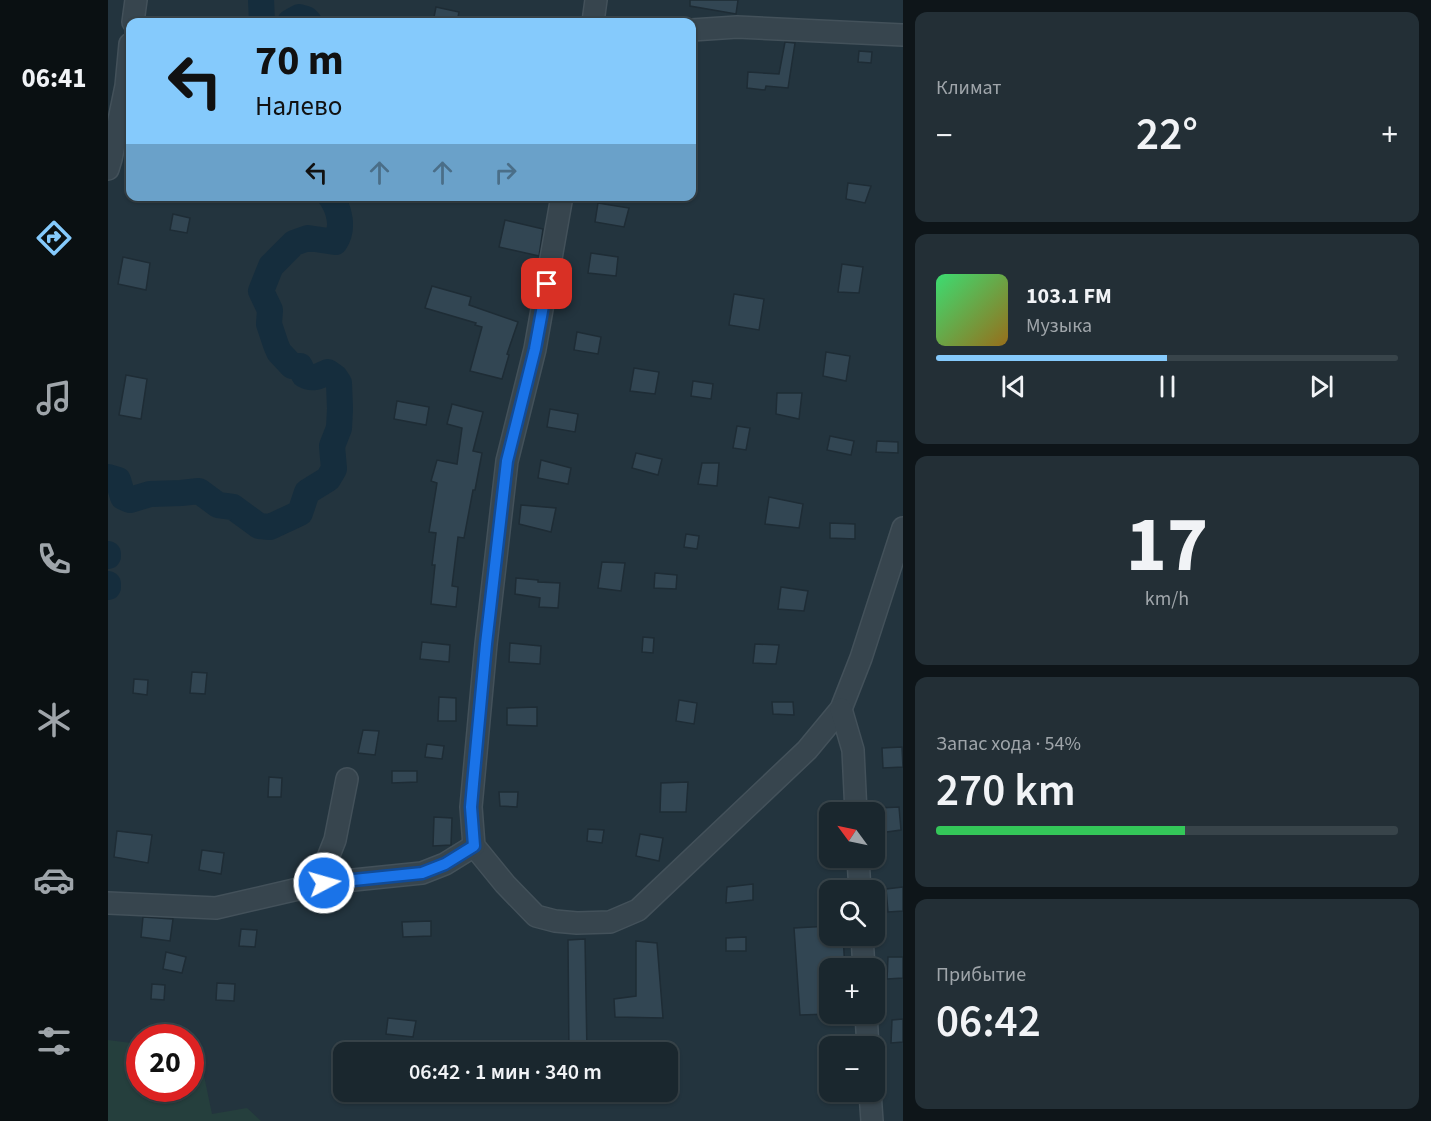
<!DOCTYPE html>
<html lang="ru">
<head>
<meta charset="utf-8">
<style>
  body { margin:0; font-family:"Source Sans 3",sans-serif; background:#232f36; color:#f1f3f6; height:100vh; display:flex; flex-direction:column; font-size:22px; white-space:nowrap }
  * { box-sizing:border-box; margin:0 }
  p { font-size:20px; color:#9fa5aa }
  .icon { flex:none; width:33px; height:33px; fill:none; stroke:currentColor; stroke-width:2; stroke-linecap:round; stroke-linejoin:round }
  .map { position:relative; flex:1; overflow:hidden }
  .sheet { display:flex; flex-direction:column; gap:12px; padding:12px; background:#0e1519; width:528px }
  .sheet>* { flex:none }
  .guide { position:absolute; left:18px; top:18px; width:570px; height:183px; border-radius:12px; box-shadow:0 2px 4px #0004,0 0 0 2px #38444a; background:#85cafc; color:#111; overflow:hidden }
  .needle { width:39px; rotate:303deg }
  .fabs { position:absolute; left:711px; top:802px; display:grid; gap:12px }
  .fabs a { display:grid; place-items:center; width:66px; height:66px; border-radius:12px; background:#1a272e; box-shadow:0 2px 4px #0004,0 0 0 2px #38444a; font-size:30px }
  .speed { position:absolute; left:18px; top:1024px; display:flex; gap:12px; font-size:30px; font-weight:700; text-align:center }
  .speed>* { display:grid; place-content:center; width:78px; height:78px; border-radius:50%; background:#1a272e; box-shadow:0 2px 4px #0004,0 0 0 2px #38444a; line-height:1 }
  .speed .limit { border:9px solid #d22; background:#fff; color:#111 }
  .pin { position:absolute; display:grid; place-items:center; width:51px; height:51px; color:#fff; margin:-26px; border-radius:12px; box-shadow:0 3px 9px #0006 }
  .me { position:absolute; width:66px; margin:-33px; rotate:84deg; stroke-linejoin:round; filter:drop-shadow(0 0 4px #0008) }
  .turn { display:flex; align-items:center; gap:21px; height:126px; padding:0 30px; font-size:27px }
  .turn .icon { width:78px; height:78px; stroke-width:2.5 }
  .turn b { display:block; font-size:42px; line-height:51px }
  .lanes { display:flex; align-items:center; height:57px; padding:0 30px; background:#0003; justify-content:center; gap:30px; direction:ltr }
  .lanes .off { opacity:.35 }
  .big { font-size:45px; font-weight:600; line-height:1.1 }
  .sheet .card { flex:1; display:flex; flex-direction:column; justify-content:center; gap:9px; min-width:0; padding:0 21px; border-radius:12px; background:#232f36 }
  .sheet .dial { align-items:center; gap:0 }
  .dial b { font-size:78px; line-height:1 }
  .song { display:flex; align-items:center; gap:18px }
  .cover { width:72px; height:72px; border-radius:9px; background:linear-gradient(135deg,hsl(140 70% 55%),hsl(40 70% 35%)) }
  .played { height:6px; border-radius:3px; background:linear-gradient(90deg,#85cafc 50%,#38444a 50%) }
  .keys { display:flex; justify-content:space-around; direction:ltr }
  .heat { display:flex; justify-content:space-between; align-items:center; font-size:33px; direction:ltr }
  .charge { height:9px; border-radius:4px; background:linear-gradient(90deg,#34c759 54%,#38444a 0) }
  .trip { position:absolute; left:225px; top:1042px; width:345px; height:60px; border-radius:12px; background:#1a272e; box-shadow:0 2px 4px #0004,0 0 0 2px #38444a; font-weight:600; line-height:60px; text-align:center }
  main { display:flex; flex:1; min-height:0 }
  .tabs { display:flex; flex-direction:column; width:108px; justify-content:space-around; align-items:center; background:#0a1012; color:#9fa5aa }
  .tabs .icon { width:42px; height:42px }
  .tabs .on { color:#85cafc }
  .tabs b { font-size:27px; color:#f1f3f6 }
  .map>svg:first-child { display:block }
  .green { fill:#253f3d }
  .lines { fill:none; stroke-linecap:round; stroke-linejoin:round }
  .river { stroke:#152d3d; stroke-width:26 }
  .building { fill:#324653; stroke:#1e2c35; stroke-width:1.5 }
  .minor-casing { stroke:#43515a; stroke-width:24 }
  .minor { stroke:#37454e; stroke-width:21 }
  .route-casing { stroke:#114b97; stroke-width:15 }
  .route { stroke:#1a73e8; stroke-width:10 }
</style>
</head>
<body>
<main>
<nav class="tabs">
<b>06:41</b>
<svg class="icon on" aria-label="directions" viewBox="0 0 24 24"><path d="M12 3l9 9-9 9-9-9zM9 14v-3h6M13 9l2 2-2 2"/></svg>
<svg class="icon" aria-label="music" viewBox="0 0 24 24"><path d="M9 18V5l10-2v13"/><circle cx="6" cy="18" r="3"/><circle cx="16" cy="16" r="3"/></svg>
<svg class="icon" aria-label="phone" viewBox="0 0 24 24"><path d="M5 4h4l2 5-3 2q2 4 5 5l2-3 5 2v4C11 20 4 13 5 4z"/></svg>
<svg class="icon" aria-label="climate" viewBox="0 0 24 24"><path d="M12 3v18M4 7l16 10M4 17L20 7"/></svg>
<svg class="icon" aria-label="car" viewBox="0 0 24 24"><path d="M5 17H2v-5l4-1 3-4h7l3 4 3 1v5h-3M9 17h6M6 11h13"/><circle cx="7" cy="17" r="2"/><circle cx="17" cy="17" r="2"/></svg>
<svg class="icon" aria-label="filters" viewBox="0 0 24 24"><path d="M4 7h16M4 17h16"/><circle cx="9" cy="7" r="2"/><circle cx="15" cy="17" r="2"/></svg>
</nav>
<div class="map">
<svg width="795" height="1121" viewBox="0 0 795 1121">
  <rect width="100%" height="100%" fill="#23343e"/>
  <!-- green -->
  <path class="green" d="M0,1040L31,1044L32,1089H82L83,1051L91,1052L104,1114L139,1108L153,1121H0Z"/>
  <g class="lines">
    <!-- river -->
    <g class="river">
      <path d="M153,0L154,22"/>
      <path d="M182,22L191,17L198,19L201,22"/>
      <path d="M0,477L10,480L15,497L22,500L42,494L73,493L91,491L110,505L125,507L151,526L162,527L192,513L199,492L220,479L226,469L224,446L231,428L232,409L231,383L227,377L220,372C211,376 205,380 196,375L192,366H184L171,352L168,345L161,324L162,310L153,291L163,266L186,243L200,238L227,242C236,229 232,209 222,196"/>
      <path d="M0,554V556"/>
      <path d="M0,584V587"/>
    </g>
  </g>
  <!-- building -->
  <g class="building">
    <path d="M582,0H630L628,14L582,6Z"/>
    <path d="M328,7L351,12L349,22H325Z"/>
    <path d="M677,42L687,43L680,88L658,86L657,90L639,88L640,72L671,74Z"/>
    <path d="M751,51L764,52L763,63L750,62Z"/>
    <path d="M740,183L763,186L757,203L738,199Z"/>
    <path d="M490,203L521,208L516,227L487,222Z"/>
    <path d="M65,214L82,218L79,233L62,230Z"/>
    <path d="M397,220L435,229L431,256L391,247Z"/>
    <path d="M483,253L510,257L508,276L480,273Z"/>
    <path d="M15,257L42,263L38,290L10,284Z"/>
    <path d="M734,264L755,267L751,293L730,292Z"/>
    <path d="M324,286L363,297L361,305L410,322L399,354L401,355L394,379L362,371L374,327L367,325L368,323L317,308Z"/>
    <path d="M626,294L656,299L651,330L621,325Z"/>
    <path d="M469,332L493,337L490,354L466,350Z"/>
    <path d="M718,352L742,356L738,381L715,376Z"/>
    <path d="M526,368L551,372L547,394L522,391Z"/>
    <path d="M18,375L39,379L33,419L11,415Z"/>
    <path d="M585,381L605,384L603,399L583,396Z"/>
    <path d="M669,393H694L691,419L668,414Z"/>
    <path d="M289,401L321,407L318,425L286,419Z"/>
    <path d="M344,404L375,412L365,451L374,453L367,490H365L356,538L350,537L344,586L350,587L348,607L323,604L327,565H324L328,533L321,532L329,483L323,481L329,460L349,464L354,428L339,424Z"/>
    <path d="M442,409L470,414L467,432L439,427Z"/>
    <path d="M629,426L642,428L638,450L625,448Z"/>
    <path d="M722,436L746,441L743,455L719,450Z"/>
    <path d="M769,441L790,442V453L768,452Z"/>
    <path d="M528,453L554,459L550,475L524,468Z"/>
    <path d="M433,460L463,468L460,484L430,478Z"/>
    <path d="M594,463H611L609,486L590,484Z"/>
    <path d="M661,497L695,504L691,528L657,524Z"/>
    <path d="M413,505L448,508L443,532L411,524Z"/>
    <path d="M722,523L747,524V539L722,538Z"/>
    <path d="M578,534L591,536L589,549L576,547Z"/>
    <path d="M494,562L517,563L513,591L490,588Z"/>
    <path d="M547,573L569,575L568,589L546,588Z"/>
    <path d="M408,578L430,580V582L452,583L450,608L431,607L432,598L407,594Z"/>
    <path d="M673,587L700,591L696,611L670,609Z"/>
    <path d="M535,637L546,638L545,653L534,652Z"/>
    <path d="M314,642L342,645L341,662L312,659Z"/>
    <path d="M402,643L433,646L432,664L401,662Z"/>
    <path d="M647,644L671,645L668,664L645,663Z"/>
    <path d="M84,672L99,673L97,694L82,693Z"/>
    <path d="M26,679L40,680L39,695L25,693Z"/>
    <path d="M331,697L348,698V721H330Z"/>
    <path d="M571,700L589,703L586,724L568,721Z"/>
    <path d="M664,702H685L686,715L665,714Z"/>
    <path d="M429,707V726L399,725V708Z"/>
    <path d="M255,730L271,731L267,755L250,753Z"/>
    <path d="M319,744L336,746L334,759L317,757Z"/>
    <path d="M794,747L795,767L775,768L774,748Z"/>
    <path d="M284,771H309V782L284,783Z"/>
    <path d="M161,777L174,778L173,797H160Z"/>
    <path d="M580,782L578,812H552L553,783Z"/>
    <path d="M391,792H410L409,807L392,806Z"/>
    <path d="M791,807L793,830L771,833L770,808Z"/>
    <path d="M326,817L344,818L343,845L325,846Z"/>
    <path d="M480,829L496,830L494,843L479,841Z"/>
    <path d="M9,831L44,835L40,863L6,857Z"/>
    <path d="M532,834L555,838L551,861L528,856Z"/>
    <path d="M94,850L116,853L113,874L91,870Z"/>
    <path d="M645,884V900L618,903L619,887Z"/>
    <path d="M795,887V911L780,912L778,889Z"/>
    <path d="M35,917L65,919L62,941L33,937Z"/>
    <path d="M323,921V936L295,937L294,922Z"/>
    <path d="M722,926V936H735L737,969H722V1014L692,1015L686,928Z"/>
    <path d="M133,929L149,930L147,947L131,946Z"/>
    <path d="M638,937V951H618V938Z"/>
    <path d="M477,939L479,1053H461L460,940Z"/>
    <path d="M528,941L549,943L555,1018L507,1017L506,999L528,996Z"/>
    <path d="M58,952L78,957L74,973L55,969Z"/>
    <path d="M780,957H795V978L779,979Z"/>
    <path d="M109,983L127,984L126,1001L108,1000Z"/>
    <path d="M44,984L57,985L56,1000L43,999Z"/>
    <path d="M280,1018L308,1021L305,1037L278,1034Z"/>
    <path d="M795,1019V1042L783,1043L784,1020Z"/>
  </g>
  <g class="lines">
    <!-- minor casing -->
    <g class="minor-casing">
      <g id="minor">
        <path d="M25,22L28,0"/>
        <path d="M485,22L488,0"/>
        <path d="M584,30L629,27L795,35"/>
        <path d="M0,169L3,159L18,86L22,44"/>
        <path d="M454,196L427,349L399,461L378,644L363,807L366,846L397,884L428,916L447,921L469,923L502,922L530,910L699,750L733,709L753,658L795,528"/>
        <path d="M733,709L745,750L748,813"/>
        <path d="M750,858L752,891"/>
        <path d="M216,883L217,865L227,840L239,779"/>
        <path d="M0,903L108,908L216,883L314,873L337,864L366,846"/>
        <path d="M754,936L756,969"/>
        <path d="M758,1014L760,1047"/>
        <path d="M762,1092L764,1121"/>
      </g>
    </g>
    <!-- minor -->
    <use href="#minor" class="minor"/>
  </g>
  <g class="lines">
    <!-- route casing -->
    <g class="route-casing">
      <path id="route" d="M216,883L314,873L337,864L366,846L363,807L365,784L378,644L399,461L427,349L439,284"/>
    </g>
    <!-- route -->
    <use href="#route" class="route"/>
  </g>
</svg>
<div class="fabs">
<a><svg class="needle" viewBox="-14 -14 28 28"><path d="M0-13l5 13h-10z" fill="#e53935"/><path d="M0 13l5-13h-10z" fill="#9fa5aa"/></svg></a>
<a><svg class="icon" aria-label="search" viewBox="0 0 24 24"><circle cx="10" cy="10" r="6"/><path d="M15 15l6 6"/></svg></a>
<a>+</a>
<a>−</a>
</div>
<div class="speed"><div class="limit">20</div></div>
<div class="pin" style="left:439px;top:284px;background:#d93025"><svg class="icon" aria-label="arrive" viewBox="0 0 24 24"><path d="M6 21V4h12l-3 4 3 4H6"/></svg></div>
<svg class="me" style="left:216px;top:883px" viewBox="-20 -20 40 40"><circle r="17" fill="#1a73e8" stroke="#fff" stroke-width="3"/><path d="M0-11L8 9 0 5-8 9z" fill="#fff"/></svg>
<div class="trip">06:42 · 1 мин · 340 m</div>
<div class="guide">
<div class="turn"><svg class="icon" aria-label="left" viewBox="0 0 24 24"><path d="M17 20v-9H6M10 6l-5 5 5 5"/></svg><div><b>70 m</b>Налево</div></div>
<div class="lanes"><svg class="icon" aria-label="left" viewBox="0 0 24 24"><path d="M17 20v-9H6M10 6l-5 5 5 5"/></svg><svg class="icon off" aria-label="ahead" viewBox="0 0 24 24"><path d="M12 20V5M6 11l6-6 6 6"/></svg><svg class="icon off" aria-label="ahead" viewBox="0 0 24 24"><path d="M12 20V5M6 11l6-6 6 6"/></svg><svg class="icon off" aria-label="right" viewBox="0 0 24 24"><path d="M7 20v-9h11M14 6l5 5-5 5"/></svg></div>
</div>
</div>
<section class="sheet">
<div class="card"><p>Климат</p>
<div class="heat"><a>−</a><b class="big">22°</b><a>+</a></div>
</div>
<div class="card">
<div class="song"><i class="cover"></i><div><b>103.1 FM</b><p>Музыка</p></div></div>
<div class="played"></div>
<div class="keys"><svg class="icon" aria-label="previous" viewBox="0 0 24 24"><path d="M18 5L8 12l10 7zM5 5v14"/></svg><svg class="icon" aria-label="pause" viewBox="0 0 24 24"><path d="M8 5v14M16 5v14"/></svg><svg class="icon" aria-label="next" viewBox="0 0 24 24"><path d="M6 5l10 7-10 7zM19 5v14"/></svg></div>
</div>
<div class="card dial"><b>17</b><p>km/h</p></div>
<div class="card"><p>Запас хода · 54%</p><b class="big">270 km</b><div class="charge"></div></div>
<div class="card"><p>Прибытие</p><b class="big">06:42</b></div>
</section>
</main>
</body>
</html>
